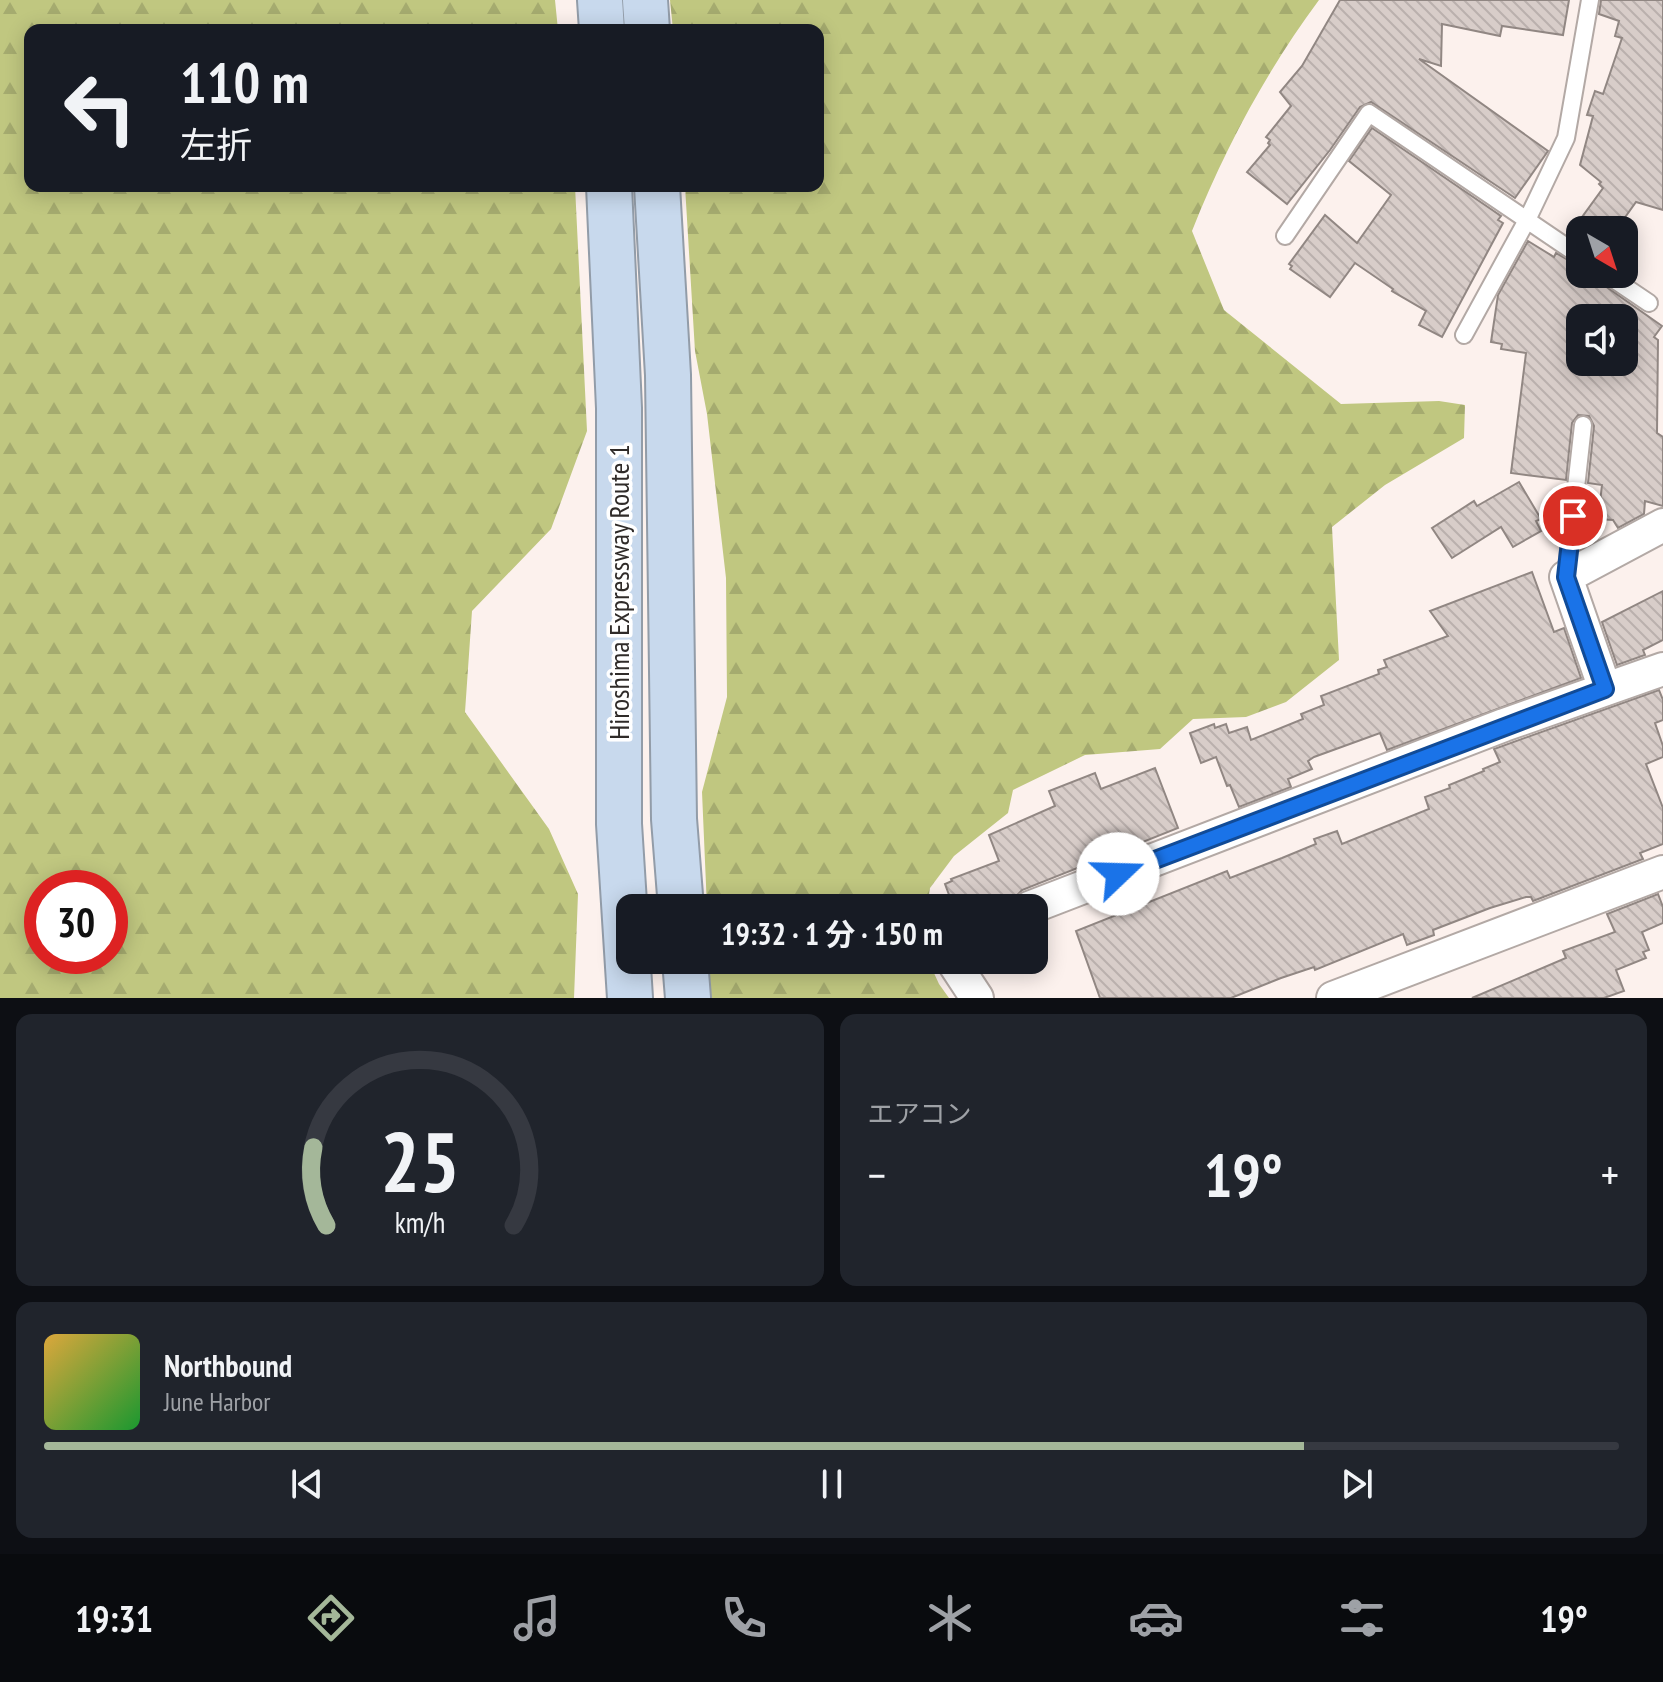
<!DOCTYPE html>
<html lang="ja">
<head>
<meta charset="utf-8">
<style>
  body { margin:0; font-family:"PT Sans Narrow","Noto Sans JP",sans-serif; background:#20242c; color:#f1f3f6; height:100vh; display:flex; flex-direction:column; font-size:30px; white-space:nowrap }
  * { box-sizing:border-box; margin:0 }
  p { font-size:26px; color:#9ea1a6 }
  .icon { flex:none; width:44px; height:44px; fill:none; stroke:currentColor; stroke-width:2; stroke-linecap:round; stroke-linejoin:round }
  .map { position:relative; height:998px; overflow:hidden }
  .drawer { display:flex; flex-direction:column; gap:16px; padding:16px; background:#0d0f14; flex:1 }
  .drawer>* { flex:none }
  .top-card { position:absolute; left:24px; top:24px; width:800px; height:168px; border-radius:16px; box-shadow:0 4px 20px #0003; background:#171b24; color:#f1f3f6; overflow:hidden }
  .needle { width:52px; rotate:141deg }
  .buttons { position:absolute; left:1566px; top:216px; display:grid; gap:16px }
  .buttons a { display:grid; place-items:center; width:72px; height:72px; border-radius:16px; background:#171b24; box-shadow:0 4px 20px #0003; font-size:40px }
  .speed { position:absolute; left:24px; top:870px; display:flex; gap:16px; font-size:40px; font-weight:700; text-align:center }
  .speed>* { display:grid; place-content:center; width:104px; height:104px; border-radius:50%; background:#171b24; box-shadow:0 4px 20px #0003; line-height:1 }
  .speed .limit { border:12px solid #d22; background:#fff; color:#111 }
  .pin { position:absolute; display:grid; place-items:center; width:68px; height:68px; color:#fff; margin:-34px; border:4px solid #fff; border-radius:50%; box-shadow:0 2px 8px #0007 }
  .me { position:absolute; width:88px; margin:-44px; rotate:69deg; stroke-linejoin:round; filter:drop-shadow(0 0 6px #0008) }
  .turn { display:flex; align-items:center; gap:28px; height:168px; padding:0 24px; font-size:36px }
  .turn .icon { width:104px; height:104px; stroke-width:2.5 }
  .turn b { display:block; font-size:56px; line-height:68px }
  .big { font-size:60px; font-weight:700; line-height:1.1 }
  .drawer .widget { flex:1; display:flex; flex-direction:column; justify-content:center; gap:12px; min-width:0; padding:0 28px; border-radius:16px; background:#20242c }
  .drawer .dial { align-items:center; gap:0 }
  .dial svg { height:208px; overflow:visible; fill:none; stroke:#363941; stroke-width:7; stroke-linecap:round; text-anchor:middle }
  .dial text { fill:#f1f3f6; stroke:none }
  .song { display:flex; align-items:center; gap:24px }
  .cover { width:96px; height:96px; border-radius:12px; background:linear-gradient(135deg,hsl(40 70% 55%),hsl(130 70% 35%)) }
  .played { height:8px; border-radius:4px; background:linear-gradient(90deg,#a4b799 80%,#363941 80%) }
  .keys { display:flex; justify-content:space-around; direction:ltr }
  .heat { display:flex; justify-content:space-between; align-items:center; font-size:44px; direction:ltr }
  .drawer .tiles { flex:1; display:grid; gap:16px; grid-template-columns:1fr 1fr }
  .widget:last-child { grid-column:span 2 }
  .trip { position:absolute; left:616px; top:894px; width:432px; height:80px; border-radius:16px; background:#171b24; box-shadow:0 4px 20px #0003; font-weight:700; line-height:80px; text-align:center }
  .tab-bar { display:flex; height:128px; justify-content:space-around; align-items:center; background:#090b0e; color:#9ea1a6 }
  .tab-bar .icon { width:56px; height:56px }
  .tab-bar .on { color:#a4b799 }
  .tab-bar b { font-size:36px; color:#f1f3f6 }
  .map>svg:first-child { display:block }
  .forest { fill:url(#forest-firs); fill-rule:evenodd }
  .building { fill:url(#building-back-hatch); stroke:#918783; stroke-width:2; fill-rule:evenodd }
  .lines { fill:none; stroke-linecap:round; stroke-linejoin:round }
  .lane-casing { stroke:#b3a9a5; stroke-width:20 }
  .street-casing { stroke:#b3a9a5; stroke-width:36 }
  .highway-casing { stroke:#929ca8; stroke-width:48 }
  .lane { stroke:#fff; stroke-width:16 }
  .street { stroke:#fff; stroke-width:32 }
  .highway { stroke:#c8d9ed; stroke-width:44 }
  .route-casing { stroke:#114b97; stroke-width:20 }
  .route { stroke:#1a73e8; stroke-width:14 }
  .labels { text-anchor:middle; stroke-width:7; stroke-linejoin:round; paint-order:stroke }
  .street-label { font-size:28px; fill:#2f2b29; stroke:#fff }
</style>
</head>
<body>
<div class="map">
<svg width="1663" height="998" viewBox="0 0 1663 998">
  <defs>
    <pattern id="forest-firs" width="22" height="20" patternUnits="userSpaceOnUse" patternTransform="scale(2)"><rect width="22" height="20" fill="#c0c780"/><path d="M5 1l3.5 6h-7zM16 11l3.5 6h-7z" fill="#a5ab6f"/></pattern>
    <pattern id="building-back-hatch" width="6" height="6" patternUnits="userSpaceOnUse" patternTransform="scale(2)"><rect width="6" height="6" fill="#d8cdc9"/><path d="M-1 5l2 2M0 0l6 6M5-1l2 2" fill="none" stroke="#bab0ad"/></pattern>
  </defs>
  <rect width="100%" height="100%" fill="#fcf1ed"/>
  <!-- forest -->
  <g class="forest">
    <path d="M0,0H555L558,30H30V186H575L587,431L551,529L472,611L465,712L549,829L578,894L574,998H0ZM42,888H110V956H42Z"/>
    <path d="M670,0H1319C1267,70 1224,150 1192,231L1224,310L1341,404L1439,401L1465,405L1464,438L1385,485L1332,527L1339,660L1286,702L1246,717L1193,719L1160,749L1085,755L1013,790L1008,813L954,856L930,888L927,908H707L702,792L727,697L726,578L707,414L695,351L685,186H818V30H673Z"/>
    <path d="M709,960H928L939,984L949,998H711Z"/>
  </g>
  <!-- building -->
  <g class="building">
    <path d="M1340,0H1569L1563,35L1502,26L1500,36L1442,24L1441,66L1419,59L1548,151L1515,198L1371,102L1360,107L1330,150L1287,204L1247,172L1270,145L1268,143L1270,140L1266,137L1291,106L1280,92L1302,66Z"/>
    <path d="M1601,0H1663V210L1636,202L1616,230H1580V243L1569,235L1603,188L1599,184L1601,182L1580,165L1593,116L1587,115L1595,91L1603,94L1622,38L1615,36L1619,21L1599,14Z"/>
    <path d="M1372,128L1501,216L1498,220L1503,223L1442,337L1419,325L1426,311L1392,291L1393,289L1355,263L1330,297L1290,269L1292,266L1289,264L1325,215L1357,243L1391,195L1349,161Z"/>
    <path d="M1528,241L1554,257L1556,253L1580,267V274H1588L1662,326L1654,337L1658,340L1657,433L1663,437V506L1645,501L1644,514L1618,528L1613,520L1598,519L1602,485L1588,483L1594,426L1589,416L1578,415L1572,423L1566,480L1511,473L1526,353L1501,349L1502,344L1491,342L1498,295ZM1580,318H1624V362H1580Z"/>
    <path d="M1519,482L1541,519L1536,521L1541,531L1513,547L1501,527L1452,558L1432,528L1474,501L1477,506Z"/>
    <path d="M1532,572L1554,632L1564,628L1581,678L1387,750L1380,733L1314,757L1308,761L1312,769L1288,779L1291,787L1239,807L1230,785L1227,786L1216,757L1201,763L1190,733L1214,724L1215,728L1226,724L1229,733L1247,727L1251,740L1303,719L1301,714L1324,705L1321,696L1379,674L1378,670L1387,667L1384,660L1448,636L1430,611Z"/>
    <path d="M1663,591V640L1643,650L1645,655L1617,665L1602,622Z"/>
    <path d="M1659,690L1663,700V720L1655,723L1663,746V757L1646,764L1663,808V844L1640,853L1643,859L1533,901L1531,897H1526L1490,908L1433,930L1434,935L1407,945L1403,934L1315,970L1314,967L1281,978L1231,998H1100L1076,931L1227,871L1230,878L1282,858L1316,844L1314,839L1337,831L1342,844L1429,809L1425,797L1450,788L1449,785L1484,771L1483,769L1500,762L1494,749Z"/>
    <path d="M1155,768L1178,828L1022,890L1011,902L997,908H954L945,884L952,881L951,879L999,861L989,835L1055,806L1049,791L1095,773L1101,789Z"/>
    <path d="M1658,894L1663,907V923L1642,932L1649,950L1643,952L1646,958L1616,970L1624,991L1604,998H1472L1566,958L1563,951L1615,932L1607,914Z"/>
  </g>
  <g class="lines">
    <!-- lane casing -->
    <g class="lane-casing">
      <g id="lane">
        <path d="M1285,236L1369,113L1580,256"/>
        <path d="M1606,274L1649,303"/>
        <path d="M1464,335L1527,220L1566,138L1590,0"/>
        <path d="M1566,577L1583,425"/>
      </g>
    </g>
    <!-- street casing -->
    <g class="street-casing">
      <g id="street">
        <path d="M1605,689L1566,577L1663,525"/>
        <path d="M1029,908L1504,725L1663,669"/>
        <path d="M952,960L977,998"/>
        <path d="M1333,998L1663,872"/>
      </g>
    </g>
    <!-- highway casing -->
    <g class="highway-casing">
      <g id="highway">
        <path d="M600,0L602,30"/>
        <path d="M645,0L647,30"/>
        <path d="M609,186L619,408V824L630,998"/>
        <path d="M657,186L668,375L674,819L681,908"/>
        <path d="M685,960L688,998"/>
      </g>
    </g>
    <!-- lane -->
    <use href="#lane" class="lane"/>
    <!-- street -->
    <use href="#street" class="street"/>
    <!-- highway -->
    <use href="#highway" class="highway"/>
  </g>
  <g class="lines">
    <!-- route casing -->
    <g class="route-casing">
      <path id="route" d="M1118,874L1605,689L1566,577L1573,516"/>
    </g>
    <!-- route -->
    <use href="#route" class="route"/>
  </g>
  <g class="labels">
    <!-- street labels -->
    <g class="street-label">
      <text transform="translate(619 592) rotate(-90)" y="10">Hiroshima Expressway Route 1</text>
    </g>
  </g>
</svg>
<div class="buttons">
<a><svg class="needle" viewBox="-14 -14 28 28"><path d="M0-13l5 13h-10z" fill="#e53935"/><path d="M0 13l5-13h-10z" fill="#9ea1a6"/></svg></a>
<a><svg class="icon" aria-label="sound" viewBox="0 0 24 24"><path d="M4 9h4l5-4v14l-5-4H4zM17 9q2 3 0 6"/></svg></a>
</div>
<div class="speed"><div class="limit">30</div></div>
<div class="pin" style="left:1573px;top:516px;background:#d93025"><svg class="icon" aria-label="arrive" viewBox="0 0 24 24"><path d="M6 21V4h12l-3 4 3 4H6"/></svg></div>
<svg class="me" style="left:1118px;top:874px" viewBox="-20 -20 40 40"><circle r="19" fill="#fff"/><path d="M0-13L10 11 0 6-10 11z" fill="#1a73e8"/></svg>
<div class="trip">19:32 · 1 分 · 150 m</div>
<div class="top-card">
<div class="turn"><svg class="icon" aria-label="left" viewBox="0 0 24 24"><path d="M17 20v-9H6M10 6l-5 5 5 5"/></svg><div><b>110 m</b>左折</div></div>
</div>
</div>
<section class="drawer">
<div class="tiles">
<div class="widget dial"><svg viewBox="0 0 100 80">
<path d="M14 69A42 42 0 1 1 86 69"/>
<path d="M14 69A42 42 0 0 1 9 39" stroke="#a4b799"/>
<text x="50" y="56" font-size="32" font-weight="700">25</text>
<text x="50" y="72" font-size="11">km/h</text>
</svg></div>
<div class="widget"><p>エアコン</p>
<div class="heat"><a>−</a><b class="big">19°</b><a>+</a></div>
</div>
<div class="widget">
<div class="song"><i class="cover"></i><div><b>Northbound</b><p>June Harbor</p></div></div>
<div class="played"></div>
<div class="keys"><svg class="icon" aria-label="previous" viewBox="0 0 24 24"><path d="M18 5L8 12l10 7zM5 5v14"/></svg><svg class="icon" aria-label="pause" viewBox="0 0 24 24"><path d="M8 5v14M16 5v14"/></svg><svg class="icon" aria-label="next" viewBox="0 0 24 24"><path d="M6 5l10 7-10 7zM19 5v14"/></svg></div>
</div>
</div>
</section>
<nav class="tab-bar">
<b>19:31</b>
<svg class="icon on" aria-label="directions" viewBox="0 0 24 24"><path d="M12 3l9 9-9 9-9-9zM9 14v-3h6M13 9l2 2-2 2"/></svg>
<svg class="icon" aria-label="music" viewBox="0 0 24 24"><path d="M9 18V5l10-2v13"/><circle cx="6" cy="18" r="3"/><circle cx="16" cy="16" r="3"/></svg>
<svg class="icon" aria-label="phone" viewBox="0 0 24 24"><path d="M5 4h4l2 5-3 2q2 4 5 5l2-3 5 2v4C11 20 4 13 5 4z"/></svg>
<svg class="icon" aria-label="climate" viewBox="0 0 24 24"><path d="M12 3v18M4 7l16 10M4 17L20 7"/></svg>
<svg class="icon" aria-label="car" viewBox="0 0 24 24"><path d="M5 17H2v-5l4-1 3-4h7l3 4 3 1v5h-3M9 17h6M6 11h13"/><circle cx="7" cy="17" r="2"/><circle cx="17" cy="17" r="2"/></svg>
<svg class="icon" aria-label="filters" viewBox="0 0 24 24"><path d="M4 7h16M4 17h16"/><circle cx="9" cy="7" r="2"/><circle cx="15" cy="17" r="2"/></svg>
<b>19°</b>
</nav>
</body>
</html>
